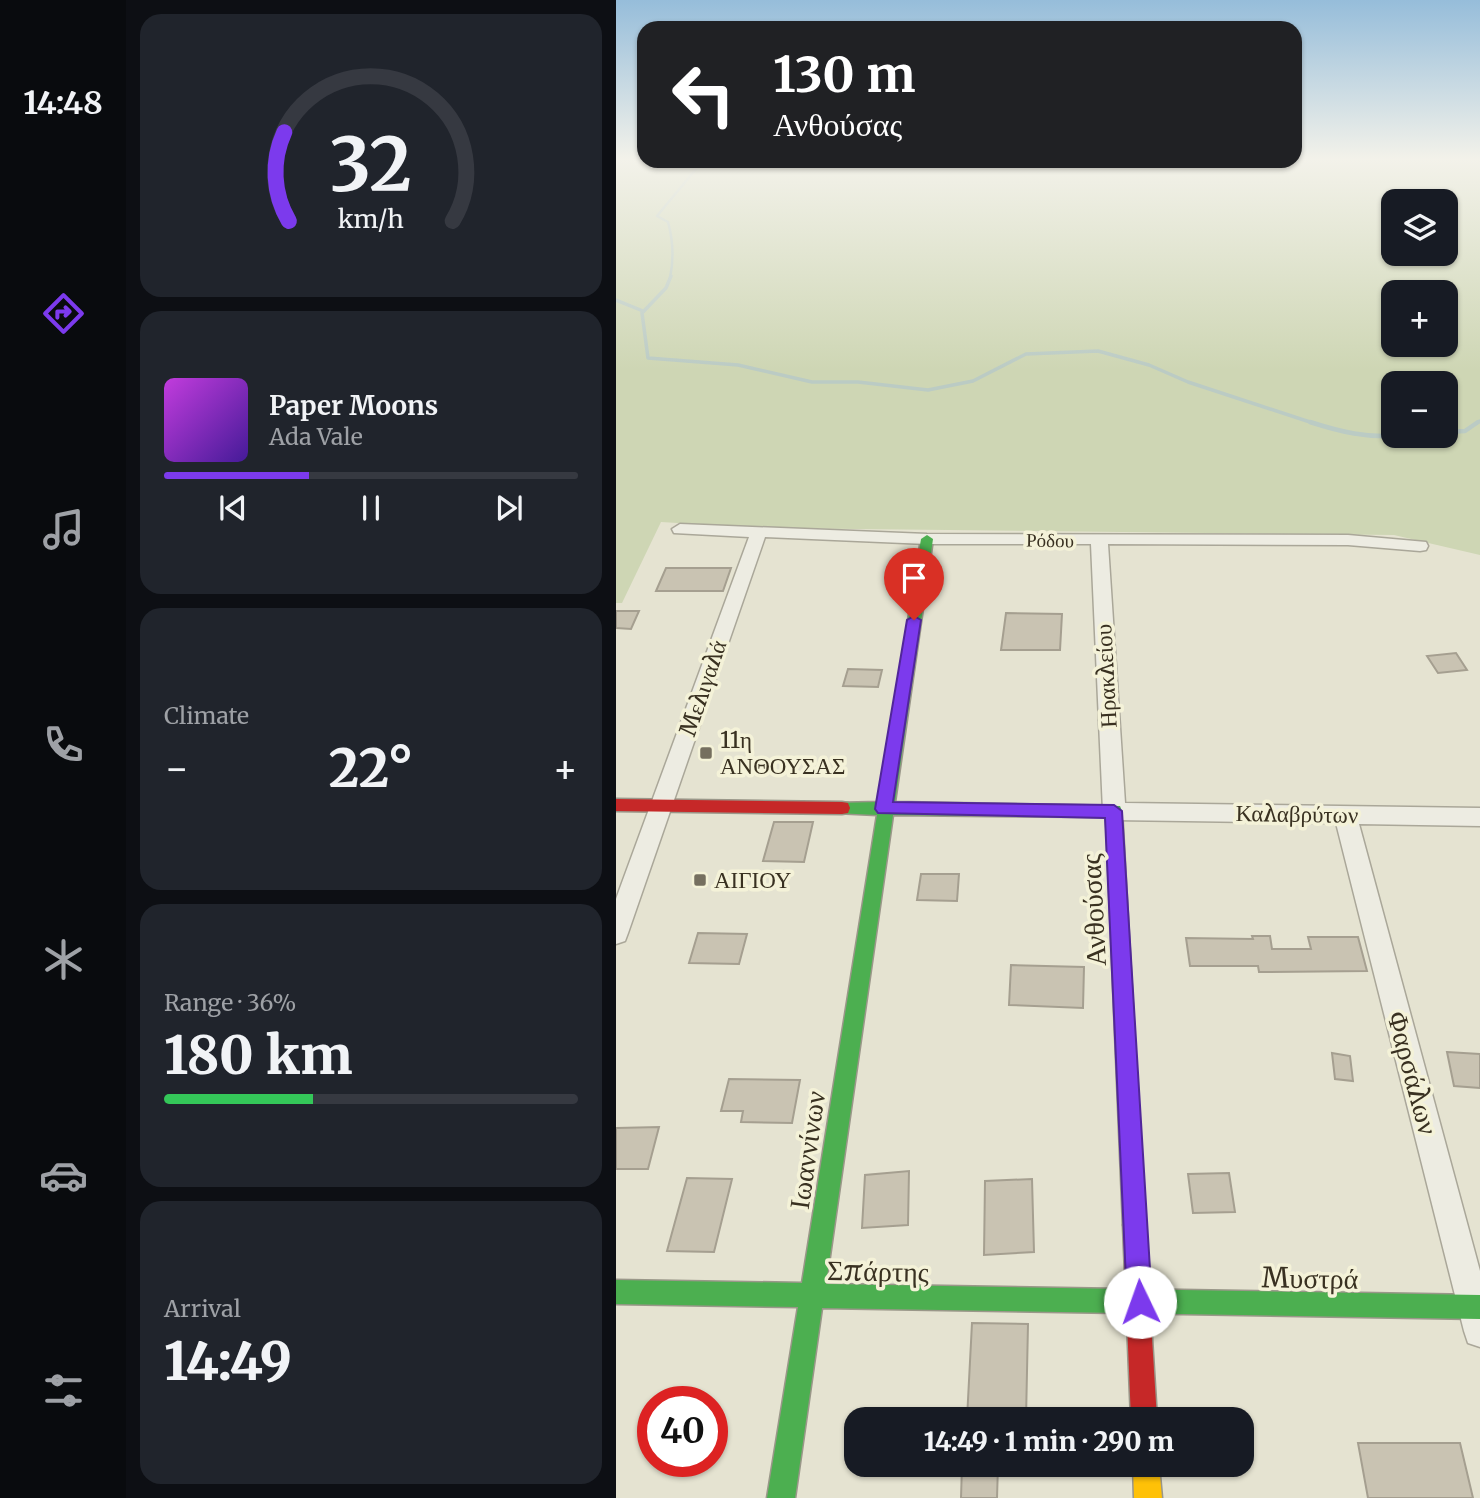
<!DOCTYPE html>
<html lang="en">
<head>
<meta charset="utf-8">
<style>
  body { margin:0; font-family:Merriweather,serif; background:#20242c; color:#f1f3f6; height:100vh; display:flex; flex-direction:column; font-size:26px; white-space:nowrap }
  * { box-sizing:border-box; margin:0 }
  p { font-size:23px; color:#9ea1a6 }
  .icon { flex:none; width:38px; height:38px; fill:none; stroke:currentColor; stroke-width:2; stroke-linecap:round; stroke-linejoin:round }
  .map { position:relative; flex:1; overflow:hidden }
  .sheet { display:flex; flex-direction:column; gap:14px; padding:14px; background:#0d0f14; width:490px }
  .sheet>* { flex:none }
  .top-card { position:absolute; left:21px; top:21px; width:665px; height:147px; border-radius:21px; box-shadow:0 2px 5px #0004; background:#202124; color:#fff; overflow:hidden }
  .buttons { position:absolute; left:765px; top:189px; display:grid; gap:14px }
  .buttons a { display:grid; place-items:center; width:77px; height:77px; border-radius:14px; background:#171b24; box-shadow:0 2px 5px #0004; font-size:35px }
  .speed { position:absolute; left:21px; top:1386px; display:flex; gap:14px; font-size:35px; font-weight:700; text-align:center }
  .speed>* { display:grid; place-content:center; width:91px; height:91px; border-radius:50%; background:#171b24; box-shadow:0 2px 5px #0004; line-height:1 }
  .speed .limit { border:10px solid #d22; background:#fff; color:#111 }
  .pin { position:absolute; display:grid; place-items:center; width:60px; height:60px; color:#fff; margin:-72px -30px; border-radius:50% 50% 50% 0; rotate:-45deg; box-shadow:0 0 7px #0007 }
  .pin .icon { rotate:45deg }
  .me { position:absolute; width:77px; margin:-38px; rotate:357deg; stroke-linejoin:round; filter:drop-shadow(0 0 5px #0008) }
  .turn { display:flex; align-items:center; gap:24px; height:147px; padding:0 21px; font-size:32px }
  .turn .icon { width:91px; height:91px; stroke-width:2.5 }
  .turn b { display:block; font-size:49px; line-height:60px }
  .big { font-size:52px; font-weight:800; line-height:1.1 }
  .sheet .tile { flex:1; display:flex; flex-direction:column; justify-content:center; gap:10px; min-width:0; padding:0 24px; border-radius:21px; background:#20242c }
  .sheet .dial { align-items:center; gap:0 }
  .dial svg { height:182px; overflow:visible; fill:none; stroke:#363941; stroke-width:7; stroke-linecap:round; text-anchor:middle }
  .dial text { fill:#f1f3f6; stroke:none }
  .song { display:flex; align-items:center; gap:21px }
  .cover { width:84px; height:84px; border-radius:10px; background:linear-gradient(135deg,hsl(290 70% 55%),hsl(260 70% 35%)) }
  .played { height:7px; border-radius:4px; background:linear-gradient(90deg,#7c3aed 35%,#363941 35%) }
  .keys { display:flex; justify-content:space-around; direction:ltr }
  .heat { display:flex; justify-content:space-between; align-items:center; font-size:38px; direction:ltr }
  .charge { height:10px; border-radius:5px; background:linear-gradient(90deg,#34c759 36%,#363941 0) }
  .trip { position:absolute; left:228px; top:1407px; width:410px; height:70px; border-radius:21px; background:#171b24; box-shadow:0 2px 5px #0004; font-weight:800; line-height:70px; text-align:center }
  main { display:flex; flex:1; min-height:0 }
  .menu { display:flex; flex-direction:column; width:126px; justify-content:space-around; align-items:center; background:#090b0e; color:#9ea1a6 }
  .menu .icon { width:49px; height:49px }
  .menu .on { color:#7c3aed }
  .menu b { font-size:32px; color:#f1f3f6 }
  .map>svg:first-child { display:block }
  .green { fill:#ced6b4; fill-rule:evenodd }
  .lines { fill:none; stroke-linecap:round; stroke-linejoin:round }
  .stream-far2 { stroke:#bbcbc4; stroke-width:2.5 }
  .stream-far1 { stroke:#bbcbc4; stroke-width:3.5 }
  .stream { stroke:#bbcbc4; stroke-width:4.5 }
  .building { fill:#c9c3b2; stroke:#a59f90; stroke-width:2 }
  .street-casing { stroke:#aaa799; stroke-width:3 }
  .fast-casing { stroke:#9a9789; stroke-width:3 }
  .slow-casing { stroke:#9a9789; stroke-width:3 }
  .jam-casing { stroke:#9a9789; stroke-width:3 }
  .street { fill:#edece2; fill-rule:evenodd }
  .fast { fill:#4caf50; fill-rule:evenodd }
  .slow { fill:#ffc107; fill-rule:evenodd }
  .jam { fill:#c62828; fill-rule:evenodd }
  .route { fill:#7c3aed; stroke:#51269a; stroke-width:2 }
  .poi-dot { fill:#756f5f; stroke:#f4f2d8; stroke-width:2.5 }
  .labels { text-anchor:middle; stroke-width:7; stroke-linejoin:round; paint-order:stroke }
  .far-street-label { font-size:19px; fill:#393121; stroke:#f4f2d8 }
  .street-label { font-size:23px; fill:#393121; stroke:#f4f2d8 }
  .poi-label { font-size:23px; fill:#393121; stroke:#f4f2d8; text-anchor:start }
  .near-street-label { font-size:28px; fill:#393121; stroke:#f4f2d8 }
</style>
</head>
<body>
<main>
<nav class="menu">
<b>14:48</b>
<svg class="icon on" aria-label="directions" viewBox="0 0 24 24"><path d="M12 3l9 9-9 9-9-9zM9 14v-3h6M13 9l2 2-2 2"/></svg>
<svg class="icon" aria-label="music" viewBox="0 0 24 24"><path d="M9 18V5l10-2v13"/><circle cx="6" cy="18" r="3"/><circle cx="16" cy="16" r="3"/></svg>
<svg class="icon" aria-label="phone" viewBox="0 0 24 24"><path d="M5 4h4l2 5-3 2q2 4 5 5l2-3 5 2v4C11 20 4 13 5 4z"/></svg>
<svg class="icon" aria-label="climate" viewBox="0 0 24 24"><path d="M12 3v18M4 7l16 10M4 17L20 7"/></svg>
<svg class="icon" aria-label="car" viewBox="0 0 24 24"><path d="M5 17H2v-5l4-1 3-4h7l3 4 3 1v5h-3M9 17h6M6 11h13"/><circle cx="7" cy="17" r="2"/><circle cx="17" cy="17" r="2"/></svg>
<svg class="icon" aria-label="filters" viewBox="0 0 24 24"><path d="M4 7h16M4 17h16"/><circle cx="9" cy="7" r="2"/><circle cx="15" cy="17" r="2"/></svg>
</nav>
<section class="sheet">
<div class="tile dial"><svg viewBox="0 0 100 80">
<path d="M14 69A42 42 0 1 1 86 69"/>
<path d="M14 69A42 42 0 0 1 12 30" stroke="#7c3aed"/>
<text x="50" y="56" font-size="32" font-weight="700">32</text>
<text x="50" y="72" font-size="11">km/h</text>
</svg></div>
<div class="tile">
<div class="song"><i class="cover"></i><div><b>Paper Moons</b><p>Ada Vale</p></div></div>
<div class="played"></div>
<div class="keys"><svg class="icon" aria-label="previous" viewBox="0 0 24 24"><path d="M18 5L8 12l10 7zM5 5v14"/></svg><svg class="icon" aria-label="pause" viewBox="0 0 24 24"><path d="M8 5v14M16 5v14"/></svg><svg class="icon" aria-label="next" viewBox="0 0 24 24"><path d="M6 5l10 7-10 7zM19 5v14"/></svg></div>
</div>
<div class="tile"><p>Climate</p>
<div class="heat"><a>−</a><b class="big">22°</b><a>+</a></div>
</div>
<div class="tile"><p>Range · 36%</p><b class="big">180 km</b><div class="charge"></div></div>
<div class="tile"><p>Arrival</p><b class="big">14:49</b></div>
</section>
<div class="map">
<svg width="864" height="1498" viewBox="0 0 864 1498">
  <rect width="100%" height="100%" fill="#e5e3d1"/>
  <!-- green -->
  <path class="green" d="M0,160H864V555L778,535L145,528L45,522L6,603H0ZM777,201H830V254H777ZM777,292H830V345H777ZM777,383H830V436H777Z"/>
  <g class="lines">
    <!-- stream-far2 -->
    <path class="stream-far2" d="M54,278C58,259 57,240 52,222L41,216L80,169L76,161"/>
    <!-- stream-far1 -->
    <g class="stream-far1">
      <path d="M55,276L50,288L26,313L32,358L122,365L196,382H242L312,390L357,381L410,354L482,351L533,365L572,382L700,424"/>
      <path d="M0,300L27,311"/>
      <path d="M859,424L864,421"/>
    </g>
    <!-- stream -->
    <g class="stream">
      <path d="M694,422C725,432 751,438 783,436"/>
      <path d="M830,432L849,431L862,422"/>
    </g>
  </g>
  <!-- building -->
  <g class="building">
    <path d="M50,568H115L107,591H40Z"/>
    <path d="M0,611H23L15,629L0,628Z"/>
    <path d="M390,613L446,614L444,650H385Z"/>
    <path d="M840,653L851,670L822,673L811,656Z"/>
    <path d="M232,669L266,670L262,687L227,686Z"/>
    <path d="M158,822H197L188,862L147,861Z"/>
    <path d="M305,874H343L341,901L301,900Z"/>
    <path d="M82,933L131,934L123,964L73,963Z"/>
    <path d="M636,936H654L656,949H695L692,937H742L751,971L643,972L642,966H574L570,938L637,939Z"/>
    <path d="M395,965L468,967L467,1008L393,1005Z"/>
    <path d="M831,1052L864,1054V1088L838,1086Z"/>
    <path d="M716,1053L734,1056L737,1081L719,1079Z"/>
    <path d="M113,1079L184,1080L176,1123L125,1122L127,1111H105Z"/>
    <path d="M43,1127L32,1169H0V1128Z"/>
    <path d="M293,1171L292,1225L246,1228L249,1175Z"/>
    <path d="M613,1173L619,1212L577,1213L572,1174Z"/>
    <path d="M71,1178L116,1179L98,1252L51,1251Z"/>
    <path d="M416,1179L418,1252L368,1255L369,1181Z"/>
    <path d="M356,1323L412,1324L410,1419H351Z"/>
    <path d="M742,1443H844L857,1498H752Z"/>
    <path d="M346,1465H382L381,1498H345Z"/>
  </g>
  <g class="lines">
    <!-- street casing -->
    <g class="street-casing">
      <path id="street" d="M64,524L311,534L732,535L810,542L812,546L810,550L804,551L732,545L492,544L509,803L864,808V826L743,824L864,1271V1347L852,1343L848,1331L720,823L498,820L490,817L487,811L475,544H311L149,537L12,933L9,941L0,944V899L133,537L58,533L56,529Z"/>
    </g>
    <!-- fast casing -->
    <g class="fast-casing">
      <path id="fast" d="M311,535L317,539L279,802L504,806L506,811L529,1225L526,1233L518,1236L510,1233L507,1225L490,817L277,815L210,1284L864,1295V1319L206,1308L179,1498H151L182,1307L0,1304V1280L186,1283L261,815L220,813L218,808L220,803L263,802L305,539Z"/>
    </g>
    <!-- slow casing -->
    <g class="slow-casing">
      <path id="slow" d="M517,1465H543L546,1498H518Z"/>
    </g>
    <!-- jam casing -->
    <g class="jam-casing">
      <g id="jam">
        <path d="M0,799L226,802L232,803L234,808L232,813L226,814L0,811Z"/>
        <path d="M518,1214L526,1217L529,1225L541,1419H515L507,1225L510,1217Z"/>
      </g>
    </g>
    <!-- street -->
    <use href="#street" class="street"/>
    <!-- fast -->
    <use href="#fast" class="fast"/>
    <!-- slow -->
    <use href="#slow" class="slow"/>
    <!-- jam -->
    <use href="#jam" class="jam"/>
  </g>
  <!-- sky -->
  <linearGradient id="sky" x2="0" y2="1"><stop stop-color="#96bdda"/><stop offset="0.43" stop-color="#f3f2ea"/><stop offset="1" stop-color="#f3f2ea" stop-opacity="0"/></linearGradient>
  <rect width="864" height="370" fill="url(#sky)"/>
  <!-- route -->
  <path class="route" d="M298,616L305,620L277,802L498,805L506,811L536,1302L532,1311L524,1314L515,1311L511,1302L489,818L262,813L259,809L291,620Z"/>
  <!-- markers -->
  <g class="poi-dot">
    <rect x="83" y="746" width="14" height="14" rx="3.5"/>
    <rect x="77" y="873" width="14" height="14" rx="3.5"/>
  </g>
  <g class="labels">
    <!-- far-street labels -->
    <g class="far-street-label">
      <text transform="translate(434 540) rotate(1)" y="7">Ρόδου</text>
    </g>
    <!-- street labels -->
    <g class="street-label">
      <text transform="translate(490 676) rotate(-93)" y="8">Ηρακλείου</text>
      <text transform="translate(87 688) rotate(-71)" y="8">Μελιγαλά</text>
      <text transform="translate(681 814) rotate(1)" y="8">Καλαβρύτων</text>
    </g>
    <!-- poi labels -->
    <g class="poi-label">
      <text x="104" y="748">11η<tspan x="104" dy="26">ΑΝΘΟΥΣΑΣ</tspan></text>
      <text x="98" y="888">ΑΙΓΙΟΥ</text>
    </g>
    <!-- near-street labels -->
    <g class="near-street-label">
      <text transform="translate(477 910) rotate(-93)" y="10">Ανθούσας</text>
      <text transform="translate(797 1073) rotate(75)" y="10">Φαρσάλων</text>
      <text transform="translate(191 1150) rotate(-82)" y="10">Ιωαννίνων</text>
      <text transform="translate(262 1271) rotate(1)" y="10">Σπάρτης</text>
      <text transform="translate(694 1278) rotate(1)" y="10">Μυστρά</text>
    </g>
  </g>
</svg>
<div class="buttons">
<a><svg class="icon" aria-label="layers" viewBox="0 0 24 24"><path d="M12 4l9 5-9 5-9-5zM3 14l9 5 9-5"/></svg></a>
<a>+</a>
<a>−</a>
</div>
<div class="speed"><div class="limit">40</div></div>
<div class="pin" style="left:298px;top:620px;background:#d93025"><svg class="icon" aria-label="arrive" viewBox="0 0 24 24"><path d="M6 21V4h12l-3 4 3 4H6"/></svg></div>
<svg class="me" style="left:524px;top:1302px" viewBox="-20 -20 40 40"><circle r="19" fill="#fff"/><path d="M0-13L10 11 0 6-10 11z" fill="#7c3aed"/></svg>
<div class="trip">14:49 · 1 min · 290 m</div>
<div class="top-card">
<div class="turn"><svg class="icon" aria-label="left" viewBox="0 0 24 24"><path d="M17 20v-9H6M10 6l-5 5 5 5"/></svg><div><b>130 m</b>Ανθούσας</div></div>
</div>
</div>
</main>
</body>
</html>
